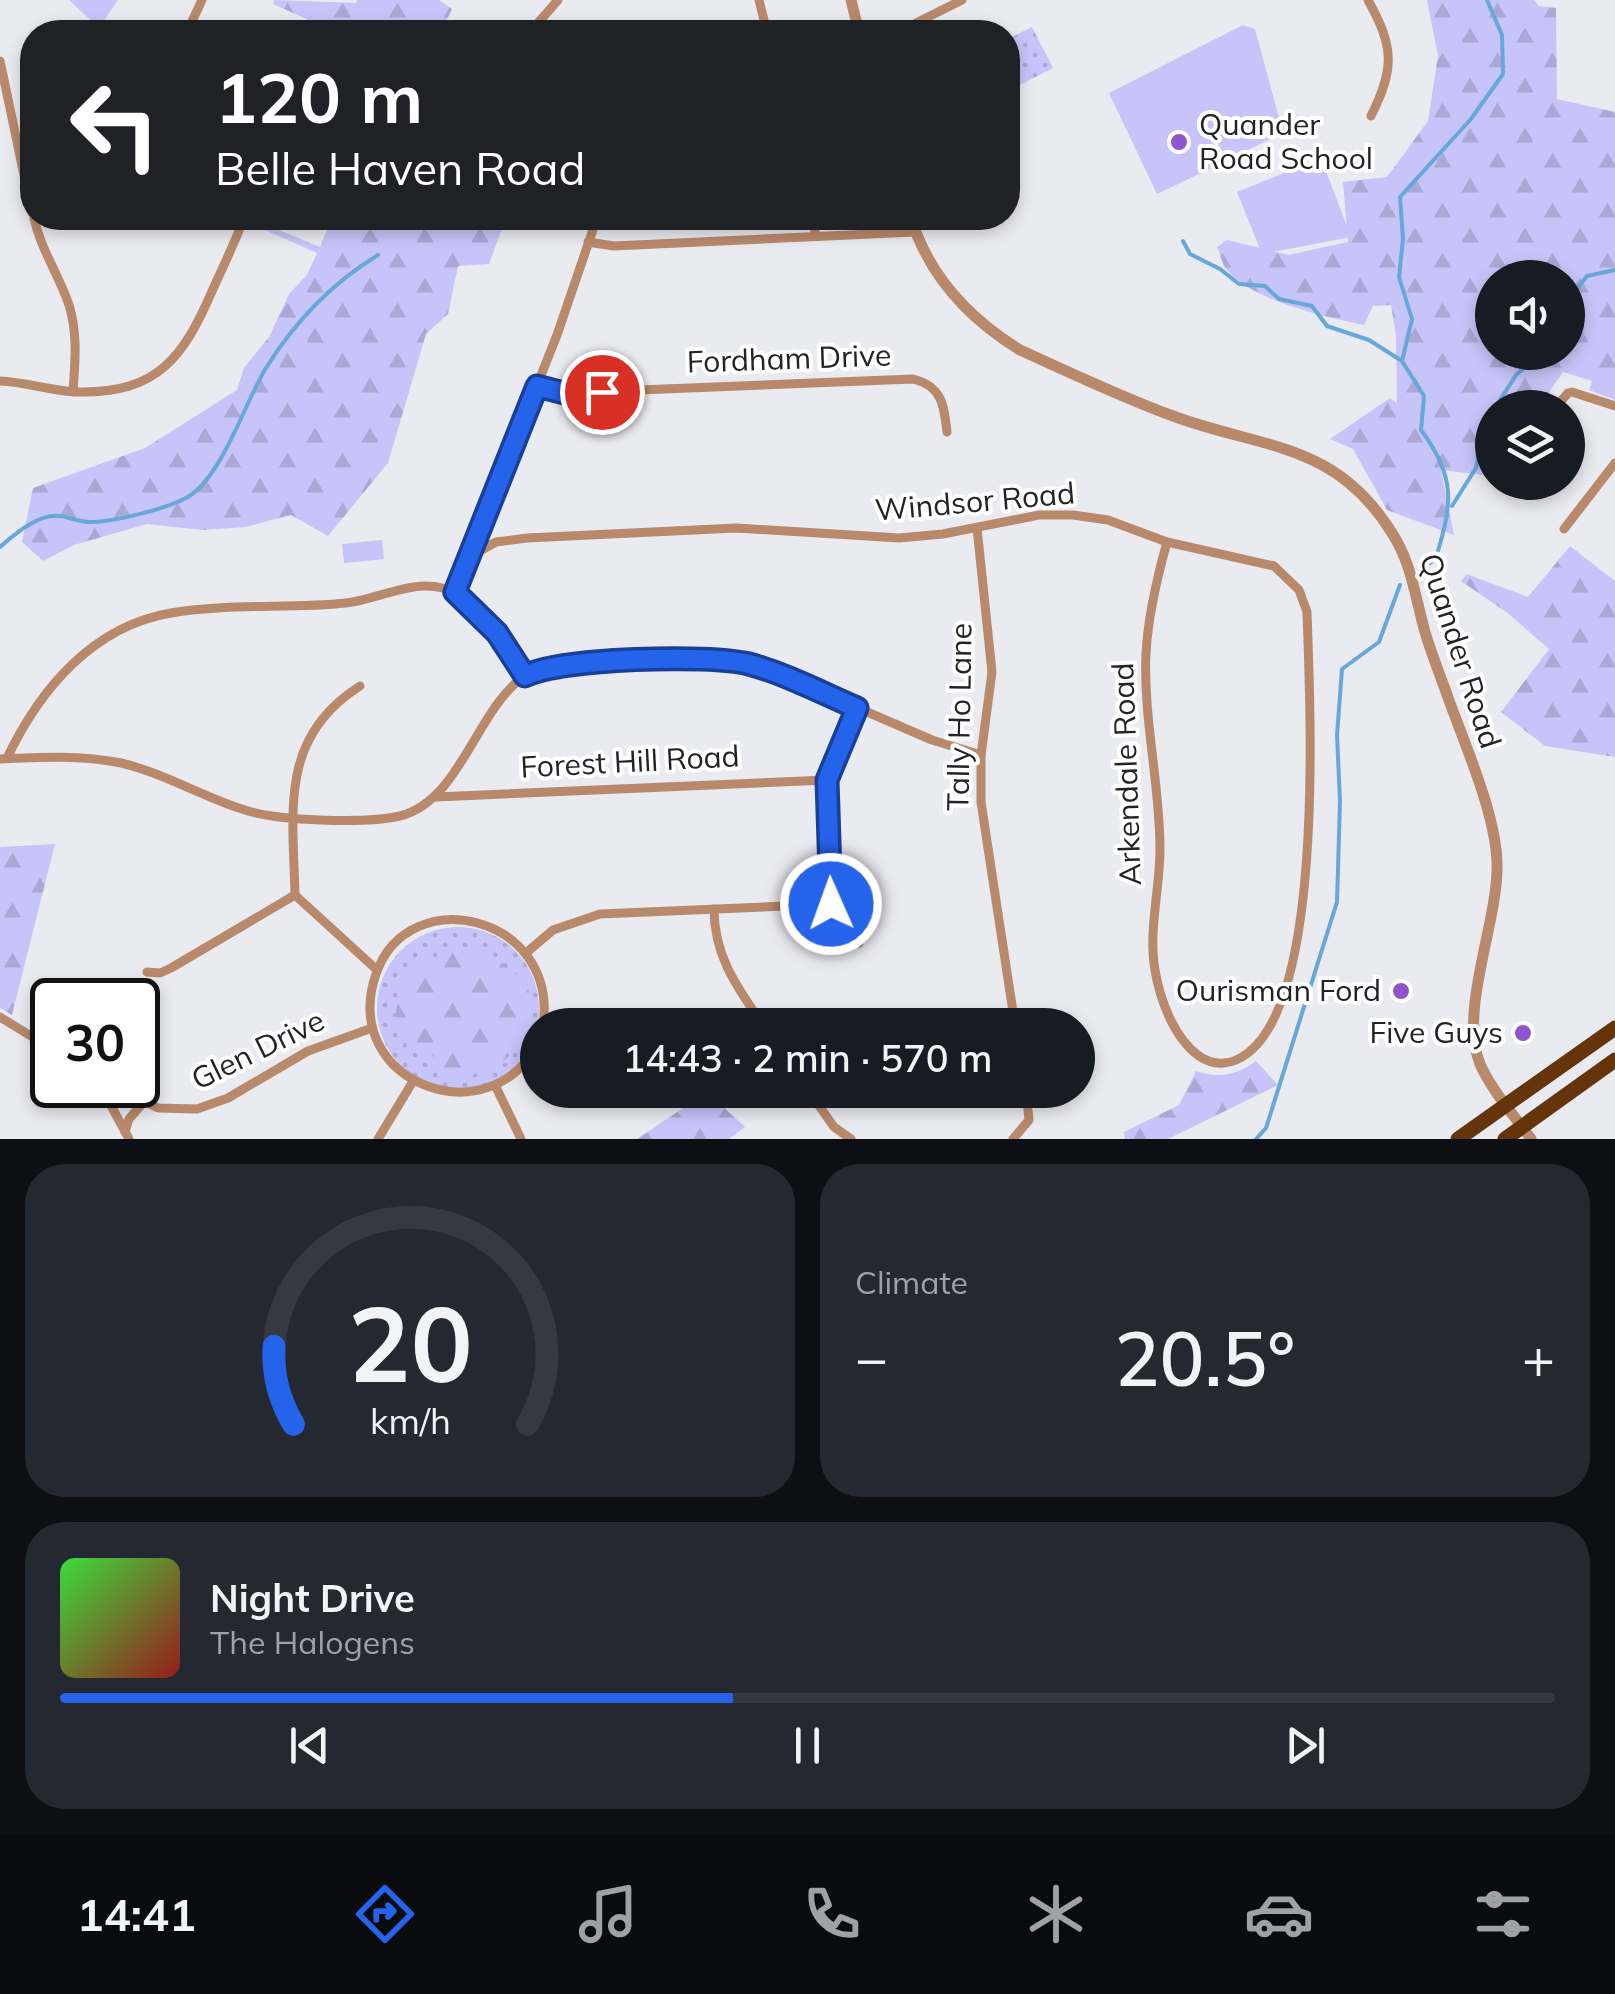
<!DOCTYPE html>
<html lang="en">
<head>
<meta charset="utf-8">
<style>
  body { margin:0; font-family:Mulish,sans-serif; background:#242831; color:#f1f3f6; height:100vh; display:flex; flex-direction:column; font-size:38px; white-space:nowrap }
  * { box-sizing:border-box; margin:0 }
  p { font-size:32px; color:#9ea1a6 }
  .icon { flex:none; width:55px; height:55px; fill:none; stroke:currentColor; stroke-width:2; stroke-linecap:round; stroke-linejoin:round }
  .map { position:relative; height:1139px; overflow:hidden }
  .details { display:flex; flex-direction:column; gap:25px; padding:25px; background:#0d0f14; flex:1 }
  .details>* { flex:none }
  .top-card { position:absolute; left:20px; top:20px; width:1000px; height:210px; border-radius:40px; box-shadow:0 5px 15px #0003; background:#202124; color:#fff; overflow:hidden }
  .tools { position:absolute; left:1475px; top:260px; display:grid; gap:20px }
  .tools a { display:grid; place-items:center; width:110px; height:110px; border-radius:50%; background:#171b24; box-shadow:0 5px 15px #0003; font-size:50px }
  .speed { position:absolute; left:30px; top:978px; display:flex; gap:20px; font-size:50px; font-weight:700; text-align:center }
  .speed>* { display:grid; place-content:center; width:130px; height:130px; border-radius:50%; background:#171b24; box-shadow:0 5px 15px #0003; line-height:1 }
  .speed .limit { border:5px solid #111; border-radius:15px; background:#fff; color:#111 }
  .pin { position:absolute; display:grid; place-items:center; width:85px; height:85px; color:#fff; margin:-42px; border:5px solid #fff; border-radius:50%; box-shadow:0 2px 10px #0007 }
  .me { position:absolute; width:110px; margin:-55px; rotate:358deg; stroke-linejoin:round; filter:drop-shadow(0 0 8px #0008) }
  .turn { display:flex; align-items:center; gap:35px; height:210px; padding:0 30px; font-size:45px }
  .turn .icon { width:130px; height:130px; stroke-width:2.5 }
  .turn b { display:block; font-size:70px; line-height:85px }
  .big { font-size:75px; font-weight:600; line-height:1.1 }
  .details .tile { flex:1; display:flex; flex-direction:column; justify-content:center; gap:15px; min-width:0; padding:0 35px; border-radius:40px; background:#242831 }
  .details .dial { align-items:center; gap:0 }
  .dial svg { height:260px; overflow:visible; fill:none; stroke:#363941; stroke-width:7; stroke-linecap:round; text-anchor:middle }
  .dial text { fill:#f1f3f6; stroke:none }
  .song { display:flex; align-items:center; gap:30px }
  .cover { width:120px; height:120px; border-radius:15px; background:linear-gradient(135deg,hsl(120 70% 55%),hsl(0 70% 35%)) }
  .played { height:10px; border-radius:5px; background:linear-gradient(90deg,#2563eb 45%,#363941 45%) }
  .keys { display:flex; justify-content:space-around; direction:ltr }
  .heat { display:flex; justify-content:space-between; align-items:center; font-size:55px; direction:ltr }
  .details .tiles { flex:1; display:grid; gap:25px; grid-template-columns:1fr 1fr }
  .tile:last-child { grid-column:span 2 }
  .trip { position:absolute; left:520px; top:1008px; width:575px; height:100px; border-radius:50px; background:#171b24; box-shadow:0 5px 15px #0003; font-weight:600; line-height:100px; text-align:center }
  .tab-bar { display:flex; height:160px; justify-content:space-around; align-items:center; background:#090b0e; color:#9ea1a6 }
  .tab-bar .icon { width:70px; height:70px }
  .tab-bar .selected { color:#2563eb }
  .tab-bar b { font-size:45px; color:#f1f3f6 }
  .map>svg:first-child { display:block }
  .grass { fill:url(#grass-dots) }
  .forest { fill:url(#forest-firs); fill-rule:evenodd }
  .garden { fill:#c7c4f9 }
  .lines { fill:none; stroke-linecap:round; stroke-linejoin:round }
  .stream { stroke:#67a7d9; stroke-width:4 }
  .minor { stroke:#b9896c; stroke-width:9 }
  .tertiary { stroke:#b9896c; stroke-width:11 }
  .trunk { stroke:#66340b; stroke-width:15 }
  .route-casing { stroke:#184099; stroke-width:25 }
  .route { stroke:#2563eb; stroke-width:18 }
  .poi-dot { fill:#9055cc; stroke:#fff; stroke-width:4 }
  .labels { text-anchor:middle; stroke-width:8; stroke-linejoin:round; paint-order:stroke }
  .poi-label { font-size:30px; fill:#232325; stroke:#fff; text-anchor:end }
  .street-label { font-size:30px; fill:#232325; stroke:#fff }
</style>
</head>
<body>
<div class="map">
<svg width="1615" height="1139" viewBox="0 0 1615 1139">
  <defs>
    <pattern id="grass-dots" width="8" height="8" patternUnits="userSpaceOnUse" patternTransform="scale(2.5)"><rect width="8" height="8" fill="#c7c4f9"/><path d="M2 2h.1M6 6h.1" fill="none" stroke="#aba8d5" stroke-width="1.8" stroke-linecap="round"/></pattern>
    <pattern id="forest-firs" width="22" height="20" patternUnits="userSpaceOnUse" patternTransform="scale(2.5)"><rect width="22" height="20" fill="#c7c4f9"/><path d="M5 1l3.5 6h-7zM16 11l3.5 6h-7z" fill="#aba8d5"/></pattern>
  </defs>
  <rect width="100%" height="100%" fill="#eaeaf1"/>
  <!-- grass -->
  <g class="grass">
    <path d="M1032,27L1053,68L1008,91V39Z"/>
    <circle cx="458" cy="1008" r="81"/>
  </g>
  <!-- forest -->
  <g class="forest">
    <path d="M69,0H118L99,28Z"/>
    <path d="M274,0L356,3L357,0H439L452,9L441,32H324V27L273,4Z"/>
    <path d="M1427,0H1534L1539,6L1556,8L1557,99L1615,112V400L1589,390L1592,381L1563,372L1539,407L1492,408V476L1441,470L1454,535L1387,510L1353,449L1330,439L1390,398L1397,403L1396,336L1391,305L1373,306L1364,325C1325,317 1252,301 1226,269C1222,264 1220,253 1217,247L1227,240L1288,255L1348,242L1343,182L1387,177L1428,121L1438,56ZM1492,278H1568V352H1492Z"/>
    <path d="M332,218H506L489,264L458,266L448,314L426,334L388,463L328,536L291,515L246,527L202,530L147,524L74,545L43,561L22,542L33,488L145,448L237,390L244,368L269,337L289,294L307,275L317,253L265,230L267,225L320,247Z"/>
    <path d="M1570,546L1615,581V757L1545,746L1501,712L1549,649L1509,614L1461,581L1467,574L1528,597Z"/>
    <path d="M55,844L12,1015L0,1008V847Z"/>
    <path d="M472,946L485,949L526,982C530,996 536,1015 531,1029C520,1058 469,1087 439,1074L433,1052L407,1046L400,1033L396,1011L405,975L413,966L433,958Z"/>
    <path d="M1256,1061L1278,1085L1168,1139H1125L1124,1132L1179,1105L1196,1071C1219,1079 1237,1075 1256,1061Z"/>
    <path d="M707,1092L745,1127L729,1139H637Z"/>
  </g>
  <!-- garden -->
  <g class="garden">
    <path d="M1243,25L1255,29L1278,114L1287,131L1227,160L1218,143L1213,146L1222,163L1157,194L1109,93Z"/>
    <path d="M1321,158L1351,237L1262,254L1237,192Z"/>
    <path d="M382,540L384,559L344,563L342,544Z"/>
  </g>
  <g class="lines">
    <!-- stream -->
    <g class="stream">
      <path d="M1183,241L1190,254L1220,269L1239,284L1265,286L1279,299L1312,306L1327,326L1369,340L1402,361"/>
      <path d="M1568,299L1587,276L1615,270"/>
      <path d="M1495,408L1516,375L1543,352"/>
      <path d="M1452,506L1476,468L1485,422L1492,411"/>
      <path d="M0,547C15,534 39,513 60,516C69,517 80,522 90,522C114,522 165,509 186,498C221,480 245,402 266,368C294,323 332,283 378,255"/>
      <path d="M1430,563L1436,558C1452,504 1457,478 1421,430L1424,396L1402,361L1412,319L1399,277L1403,239L1400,197L1471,119L1503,74L1502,35L1487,0"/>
      <path d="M1256,1139L1266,1128L1337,902L1340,801L1337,735L1342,669L1379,642L1400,585"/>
    </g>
    <!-- minor -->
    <g class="minor">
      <path d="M759,0L767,32"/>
      <path d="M1368,0C1394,47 1395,68 1371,116"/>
      <path d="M187,32L202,0"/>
      <path d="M530,32L558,0"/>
      <path d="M898,32L962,0"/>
      <path d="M0,61L32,213"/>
      <path d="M34,218C41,250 59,275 69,305C78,334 75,363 73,392"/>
      <path d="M812,218L816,236"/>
      <path d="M588,242L614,246L915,232"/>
      <path d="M0,381C26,382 51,391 77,392C159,394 184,356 213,289C224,265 235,242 244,218"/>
      <path d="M537,386L564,393L913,379C942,386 944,405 947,432"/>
      <path d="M1555,408L1568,393L1572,392L1615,406"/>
      <path d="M977,528L992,672L981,755V802L1015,1025"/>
      <path d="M1564,529L1615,463"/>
      <path d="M471,556L496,542L527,538L736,528L899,538L943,534L1039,515H1073L1108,520L1167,542L1274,566L1299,590L1307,612C1310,706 1325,994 1248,1053C1232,1065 1215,1067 1199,1056C1174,1038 1160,1000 1155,970C1148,931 1160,889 1160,849C1160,784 1143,718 1146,653C1148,615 1157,578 1167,542"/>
      <path d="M455,592L557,335L597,218"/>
      <path d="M7,758C40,689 93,626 171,613C229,603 289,609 346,603C382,599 422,573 457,594C486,611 509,647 525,676"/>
      <path d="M0,759C40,757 82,755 121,763C164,773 201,796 242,809C275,821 365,824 400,816C460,801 476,711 523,677C549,658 683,656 718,659C736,661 753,666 770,670L932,740L981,755"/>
      <path d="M436,797L827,780"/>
      <path d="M295,895C293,811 279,737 360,686"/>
      <path d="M295,895L377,970"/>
      <path d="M831,904L827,780L857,708"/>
      <path d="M831,904L859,943"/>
      <path d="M714,909C714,956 737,987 763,1025"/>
      <path d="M526,953L553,930L600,914L831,904"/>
      <path d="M147,972L160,973L171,968L295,895"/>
      <path d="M0,1017L52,1049"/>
      <path d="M538,1041C493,1139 338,1084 376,974C408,880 559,915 543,1025"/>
      <path d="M100,1085L129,1139"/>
      <path d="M111,1085L158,1108L197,1109L228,1098L308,1051L372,1028"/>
      <path d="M496,1087L521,1139"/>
      <path d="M808,1090L834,1127L851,1139"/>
      <path d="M125,1132L129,1119L143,1103"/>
      <path d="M378,1139L412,1083"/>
      <path d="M1013,1139L1029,1120L1026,1090"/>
    </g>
    <!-- tertiary -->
    <g class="tertiary">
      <path d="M851,0L859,32"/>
      <path d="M911,218C929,276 968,318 1020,350C1071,373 1121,397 1173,416C1262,449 1335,441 1392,533C1412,564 1415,597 1425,632C1431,652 1438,670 1445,689C1462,739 1499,818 1497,870C1496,927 1459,1012 1480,1064C1492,1091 1514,1115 1531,1139"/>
    </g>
    <!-- trunk -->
    <g class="trunk">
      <path d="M1458,1139L1615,1028"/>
      <path d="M1505,1139L1615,1060"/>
    </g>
  </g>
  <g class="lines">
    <!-- route casing -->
    <g class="route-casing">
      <path id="route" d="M602,392L564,393L537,386L455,592L497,633L525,676C560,658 709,654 749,664C786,674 822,693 857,708L827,780L831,904"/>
    </g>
    <!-- route -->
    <use href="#route" class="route"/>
  </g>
  <!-- markers -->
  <g class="poi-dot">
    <circle cx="1179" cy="142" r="10"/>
    <circle cx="1401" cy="991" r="10"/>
    <circle cx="1523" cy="1033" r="10"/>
  </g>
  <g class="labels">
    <!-- poi labels -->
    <g class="poi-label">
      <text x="1199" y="135" text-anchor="start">Quander<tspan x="1199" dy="34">Road School</tspan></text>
      <text x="1381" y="1001">Ourisman Ford</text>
      <text x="1503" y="1043">Five Guys</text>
    </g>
    <!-- street labels -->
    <g class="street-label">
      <text transform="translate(789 359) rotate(-2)" y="10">Fordham Drive</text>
      <text transform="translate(975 502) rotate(-5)" y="10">Windsor Road</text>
      <text transform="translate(1460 651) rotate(72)" y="10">Quander Road</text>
      <text transform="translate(960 717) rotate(-89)" y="10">Tally Ho Lane</text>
      <text transform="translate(630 762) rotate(-3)" y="10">Forest Hill Road</text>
      <text transform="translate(1127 774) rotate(-92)" y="10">Arkendale Road</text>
      <text transform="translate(258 1050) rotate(-26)" y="10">Glen Drive</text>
    </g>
  </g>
</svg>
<div class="tools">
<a><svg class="icon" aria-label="sound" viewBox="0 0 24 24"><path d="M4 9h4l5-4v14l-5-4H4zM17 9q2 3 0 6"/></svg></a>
<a><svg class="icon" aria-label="layers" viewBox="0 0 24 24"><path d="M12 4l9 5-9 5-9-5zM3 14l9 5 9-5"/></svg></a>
</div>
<div class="speed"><div class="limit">30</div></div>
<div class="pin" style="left:602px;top:392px;background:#d93025"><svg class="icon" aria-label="arrive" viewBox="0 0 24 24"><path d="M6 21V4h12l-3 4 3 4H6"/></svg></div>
<svg class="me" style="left:831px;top:904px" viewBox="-20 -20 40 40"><circle r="17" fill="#2563eb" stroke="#fff" stroke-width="3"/><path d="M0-11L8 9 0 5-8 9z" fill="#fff"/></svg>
<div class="trip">14:43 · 2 min · 570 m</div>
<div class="top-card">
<div class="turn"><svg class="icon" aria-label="left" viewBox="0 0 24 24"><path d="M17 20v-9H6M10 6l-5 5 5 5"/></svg><div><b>120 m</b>Belle Haven Road</div></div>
</div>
</div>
<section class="details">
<div class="tiles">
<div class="tile dial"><svg viewBox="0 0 100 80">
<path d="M14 69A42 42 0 1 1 86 69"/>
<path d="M14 69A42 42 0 0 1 8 45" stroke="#2563eb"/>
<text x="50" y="56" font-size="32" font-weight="700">20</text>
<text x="50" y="72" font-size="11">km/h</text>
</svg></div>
<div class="tile"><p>Climate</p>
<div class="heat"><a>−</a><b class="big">20.5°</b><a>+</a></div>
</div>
<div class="tile">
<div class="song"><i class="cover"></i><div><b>Night Drive</b><p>The Halogens</p></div></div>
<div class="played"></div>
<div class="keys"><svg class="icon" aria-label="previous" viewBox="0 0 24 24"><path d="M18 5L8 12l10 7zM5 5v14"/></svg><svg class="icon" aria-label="pause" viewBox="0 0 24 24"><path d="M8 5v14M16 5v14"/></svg><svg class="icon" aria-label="next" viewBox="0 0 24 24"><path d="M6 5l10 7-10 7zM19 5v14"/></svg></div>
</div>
</div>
</section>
<nav class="tab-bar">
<b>14:41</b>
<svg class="icon selected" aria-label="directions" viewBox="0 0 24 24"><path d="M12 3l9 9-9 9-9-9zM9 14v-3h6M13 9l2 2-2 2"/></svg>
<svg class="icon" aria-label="music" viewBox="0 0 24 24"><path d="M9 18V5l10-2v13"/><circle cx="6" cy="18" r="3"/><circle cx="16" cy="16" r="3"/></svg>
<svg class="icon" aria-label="phone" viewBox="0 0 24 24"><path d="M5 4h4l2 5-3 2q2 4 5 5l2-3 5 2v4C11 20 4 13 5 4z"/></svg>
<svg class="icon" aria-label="climate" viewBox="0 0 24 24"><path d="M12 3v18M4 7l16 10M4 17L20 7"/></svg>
<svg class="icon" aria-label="car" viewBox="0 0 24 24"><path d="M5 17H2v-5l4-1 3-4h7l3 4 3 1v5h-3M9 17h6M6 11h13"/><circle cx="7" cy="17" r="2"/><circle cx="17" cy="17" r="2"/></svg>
<svg class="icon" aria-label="filters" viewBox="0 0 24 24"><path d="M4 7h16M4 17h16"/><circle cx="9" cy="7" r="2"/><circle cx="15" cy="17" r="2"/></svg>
</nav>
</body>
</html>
